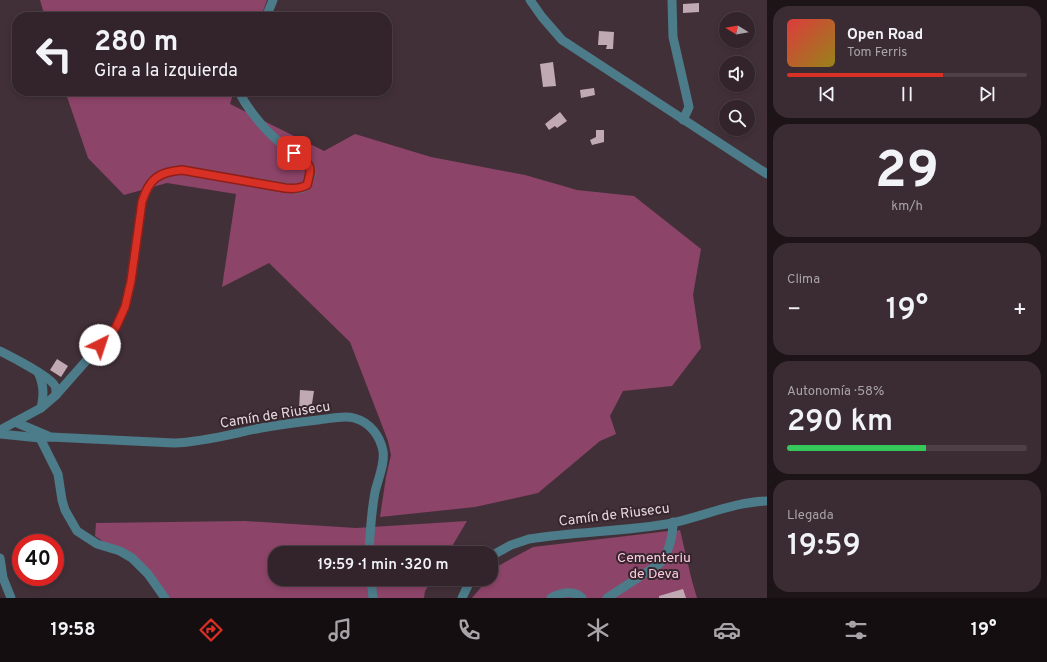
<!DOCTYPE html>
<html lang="es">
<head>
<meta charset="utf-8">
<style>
  body { margin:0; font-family:Overpass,sans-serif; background:#3a2c32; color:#f1f3f6; height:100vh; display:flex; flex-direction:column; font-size:15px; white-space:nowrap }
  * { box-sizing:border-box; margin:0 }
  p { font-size:13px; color:#a8a4a8 }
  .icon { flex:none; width:22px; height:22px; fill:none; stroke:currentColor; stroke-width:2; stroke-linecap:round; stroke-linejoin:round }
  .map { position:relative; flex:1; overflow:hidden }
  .side { display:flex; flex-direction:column; gap:6px; padding:6px; background:#1c1417; width:280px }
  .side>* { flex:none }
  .guide { position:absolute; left:12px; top:12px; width:380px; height:84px; border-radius:16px; box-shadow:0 2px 6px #0003,0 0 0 1px #4d4147; background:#32242a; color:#f1f3f6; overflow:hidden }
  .needle { width:26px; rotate:281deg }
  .controls { position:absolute; left:719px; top:12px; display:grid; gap:8px }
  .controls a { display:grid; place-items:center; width:36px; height:36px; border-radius:50%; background:#32242a; box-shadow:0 2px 6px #0003,0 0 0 1px #4d4147; font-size:20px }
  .speed { position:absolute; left:12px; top:534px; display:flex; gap:8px; font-size:20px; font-weight:700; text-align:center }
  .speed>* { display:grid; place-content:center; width:52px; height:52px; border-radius:50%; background:#32242a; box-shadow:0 2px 6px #0003,0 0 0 1px #4d4147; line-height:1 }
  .speed .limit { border:6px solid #d22; background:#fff; color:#111 }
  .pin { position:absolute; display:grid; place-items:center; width:34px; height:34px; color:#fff; margin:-17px; border-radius:8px; box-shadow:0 2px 6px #0006 }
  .me { position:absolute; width:44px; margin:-22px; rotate:41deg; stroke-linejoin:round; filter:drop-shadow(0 0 3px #0008) }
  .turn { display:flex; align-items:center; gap:14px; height:84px; padding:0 16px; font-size:18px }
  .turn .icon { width:52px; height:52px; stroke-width:2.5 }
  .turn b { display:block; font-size:28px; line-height:34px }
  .big { font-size:30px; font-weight:600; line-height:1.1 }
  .side .card { flex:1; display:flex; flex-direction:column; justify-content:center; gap:6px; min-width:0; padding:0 14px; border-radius:16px; background:#3a2c32 }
  .side .dial { align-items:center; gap:0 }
  .dial b { font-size:52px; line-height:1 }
  .song { display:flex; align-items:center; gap:12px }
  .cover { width:48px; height:48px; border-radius:6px; background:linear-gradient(135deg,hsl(0 70% 55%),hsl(50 70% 35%)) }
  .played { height:4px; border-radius:2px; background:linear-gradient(90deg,#d93025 65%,#4d4147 65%) }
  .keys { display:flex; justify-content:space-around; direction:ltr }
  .heat { display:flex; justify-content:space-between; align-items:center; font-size:22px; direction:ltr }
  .charge { height:6px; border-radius:3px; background:linear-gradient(90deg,#34c759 58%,#4d4147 0) }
  .trip { position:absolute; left:268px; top:546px; width:230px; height:40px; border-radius:16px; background:#32242a; box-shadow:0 2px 6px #0003,0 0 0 1px #4d4147; font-weight:600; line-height:40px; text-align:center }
  .dock { display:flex; height:64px; justify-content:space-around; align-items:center; background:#140e11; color:#a8a4a8 }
  .dock .icon { width:28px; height:28px }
  .dock .selected { color:#d93025 }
  .dock b { font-size:18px; color:#f1f3f6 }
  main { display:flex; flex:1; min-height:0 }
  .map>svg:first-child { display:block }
  .green { fill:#8d4469 }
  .building { fill:#c0a9b3 }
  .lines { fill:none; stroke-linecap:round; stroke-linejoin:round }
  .minor { stroke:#4c7b89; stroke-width:9 }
  .route-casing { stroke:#8d1f18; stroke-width:10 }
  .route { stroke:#d93025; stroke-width:7 }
  .labels { text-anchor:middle; stroke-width:4; stroke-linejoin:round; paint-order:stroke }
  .street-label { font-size:14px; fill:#e5d9de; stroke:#37262e }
  .park-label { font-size:14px; fill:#fbcae0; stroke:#37262e }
</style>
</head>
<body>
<main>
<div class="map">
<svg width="767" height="598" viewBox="0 0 767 598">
  <rect width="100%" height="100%" fill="#423038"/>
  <!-- green -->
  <g class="green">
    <path d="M40,0H267L261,17H45Z"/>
    <path d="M65,91H234L230,104L324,151L355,134L431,157L525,175L577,190L634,196L701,249L693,295L701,348L672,386L623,391L610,416L616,434L600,441L538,493L475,507L380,517L386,477L391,455L388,441L350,342L269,263L222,287L236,194L167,183L124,195L88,158Z"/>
    <path d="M245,521L356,528L467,521L448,553H275V579H433L425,591L424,598H169L149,572L95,536L96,523Z"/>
    <path d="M680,530L692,581L697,598H472L488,579H491V575L498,566L533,547L669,531V533Z"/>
  </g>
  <!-- building -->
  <g class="building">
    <path d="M699,3V12L683,13V4Z"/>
    <path d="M599,31L614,32L613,49H606L607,45H598Z"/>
    <path d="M553,62L556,86L543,87L540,64Z"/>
    <path d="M594,88L595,95L581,98L580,90Z"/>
    <path d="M560,112L567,121L557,128L555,126L549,130L545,124Z"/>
    <path d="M596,130H604V142L592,145L590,140L596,137Z"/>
    <path d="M57,359L68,366L61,377L50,370Z"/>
    <path d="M300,390L314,391L311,410H299Z"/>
    <path d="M683,589L686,598H659V596Z"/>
  </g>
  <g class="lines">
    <!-- minor -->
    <g class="minor">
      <path d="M530,0L542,17L562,40L767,174"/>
      <path d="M672,0L673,37L689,107L683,120"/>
      <path d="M266,17L273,0"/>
      <path d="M0,351C10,356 51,377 55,386C56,388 56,392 56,395"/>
      <path d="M38,372C44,385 44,395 41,408"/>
      <path d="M15,422L48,436"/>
      <path d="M0,430L41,408L56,395L116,327L125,307L131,281L142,202C150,179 158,172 182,170L295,189L303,188L307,185C309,180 313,173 310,167C305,157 286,147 277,140C264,129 245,106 239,91"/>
      <path d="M0,434L40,438L51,437L174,443C203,442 231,434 261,428C279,425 299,422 318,420C329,419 343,415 354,418C370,422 380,436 383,451C385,464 378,479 375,492C371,513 370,533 369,553"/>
      <path d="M40,438L58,474L62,500L65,510L77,531L97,544L120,551L132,558L148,574L165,598"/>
      <path d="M491,556L511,545L529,539C576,531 625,532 672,523C704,516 734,502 767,501"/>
      <path d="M0,558L3,578L11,598"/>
      <path d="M371,579L373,598"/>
      <path d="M462,598L471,579"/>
      <path d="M551,598C560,593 574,589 582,598"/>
      <path d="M607,598L659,564C669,554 673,536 673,522"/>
    </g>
  </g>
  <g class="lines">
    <!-- route casing -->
    <g class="route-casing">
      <path id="route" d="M100,345L116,327L125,307L131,281L142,202C149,179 158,172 182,170L285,188C293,189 300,189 307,185C313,165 311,165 294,153"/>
    </g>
    <!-- route -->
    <use href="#route" class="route"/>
  </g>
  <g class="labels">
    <!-- street labels -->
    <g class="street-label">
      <text transform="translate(275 414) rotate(-9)" y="5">Camín de Riusecu</text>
      <text transform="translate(614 514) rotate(-7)" y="5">Camín de Riusecu</text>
    </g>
    <!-- park labels -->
    <g class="park-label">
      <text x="654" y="562">Cementeriu<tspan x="654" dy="16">de Deva</tspan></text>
    </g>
  </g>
</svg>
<div class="controls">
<a><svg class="needle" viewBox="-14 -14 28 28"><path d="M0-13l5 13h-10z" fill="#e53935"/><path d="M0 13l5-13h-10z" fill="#a8a4a8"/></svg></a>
<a><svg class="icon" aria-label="sound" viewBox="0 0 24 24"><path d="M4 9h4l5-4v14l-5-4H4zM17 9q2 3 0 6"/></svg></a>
<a><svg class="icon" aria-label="search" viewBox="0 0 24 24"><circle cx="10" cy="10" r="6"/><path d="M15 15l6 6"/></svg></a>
</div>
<div class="speed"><div class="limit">40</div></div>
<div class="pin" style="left:294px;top:153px;background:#d93025"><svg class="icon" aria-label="arrive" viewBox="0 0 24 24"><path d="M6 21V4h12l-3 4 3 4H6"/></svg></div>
<svg class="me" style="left:100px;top:345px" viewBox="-20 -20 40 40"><circle r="19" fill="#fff"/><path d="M0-13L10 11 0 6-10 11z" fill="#d93025"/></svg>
<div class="trip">19:59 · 1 min · 320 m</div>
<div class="guide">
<div class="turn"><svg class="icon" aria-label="left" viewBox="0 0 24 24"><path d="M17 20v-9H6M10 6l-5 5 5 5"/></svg><div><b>280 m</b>Gira a la izquierda</div></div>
</div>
</div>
<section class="side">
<div class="card">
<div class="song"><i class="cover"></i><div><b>Open Road</b><p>Tom Ferris</p></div></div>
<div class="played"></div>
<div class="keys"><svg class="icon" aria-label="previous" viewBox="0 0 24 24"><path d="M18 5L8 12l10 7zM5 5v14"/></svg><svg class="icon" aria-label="pause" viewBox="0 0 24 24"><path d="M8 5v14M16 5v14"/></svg><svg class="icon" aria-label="next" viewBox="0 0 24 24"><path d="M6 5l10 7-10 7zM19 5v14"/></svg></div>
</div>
<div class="card dial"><b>29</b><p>km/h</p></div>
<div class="card"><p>Clima</p>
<div class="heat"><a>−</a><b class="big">19°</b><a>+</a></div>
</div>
<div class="card"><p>Autonomía · 58%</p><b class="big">290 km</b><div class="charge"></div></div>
<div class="card"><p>Llegada</p><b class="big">19:59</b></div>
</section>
</main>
<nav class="dock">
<b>19:58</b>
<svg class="icon selected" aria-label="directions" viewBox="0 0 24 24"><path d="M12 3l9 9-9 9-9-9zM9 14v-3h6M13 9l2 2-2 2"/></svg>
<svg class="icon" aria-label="music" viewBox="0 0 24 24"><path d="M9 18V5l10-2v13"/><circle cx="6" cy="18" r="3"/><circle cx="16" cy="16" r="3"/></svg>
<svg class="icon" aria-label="phone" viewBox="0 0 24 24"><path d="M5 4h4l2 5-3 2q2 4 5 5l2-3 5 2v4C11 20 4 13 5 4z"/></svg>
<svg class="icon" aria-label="climate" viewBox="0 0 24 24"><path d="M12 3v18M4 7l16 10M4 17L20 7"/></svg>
<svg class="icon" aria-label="car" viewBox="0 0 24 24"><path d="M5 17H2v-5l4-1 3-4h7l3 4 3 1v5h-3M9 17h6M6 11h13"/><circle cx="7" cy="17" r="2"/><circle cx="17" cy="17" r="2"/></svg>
<svg class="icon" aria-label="filters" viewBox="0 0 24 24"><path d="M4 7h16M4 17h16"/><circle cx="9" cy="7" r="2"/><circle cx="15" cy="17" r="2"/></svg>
<b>19°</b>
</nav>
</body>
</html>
